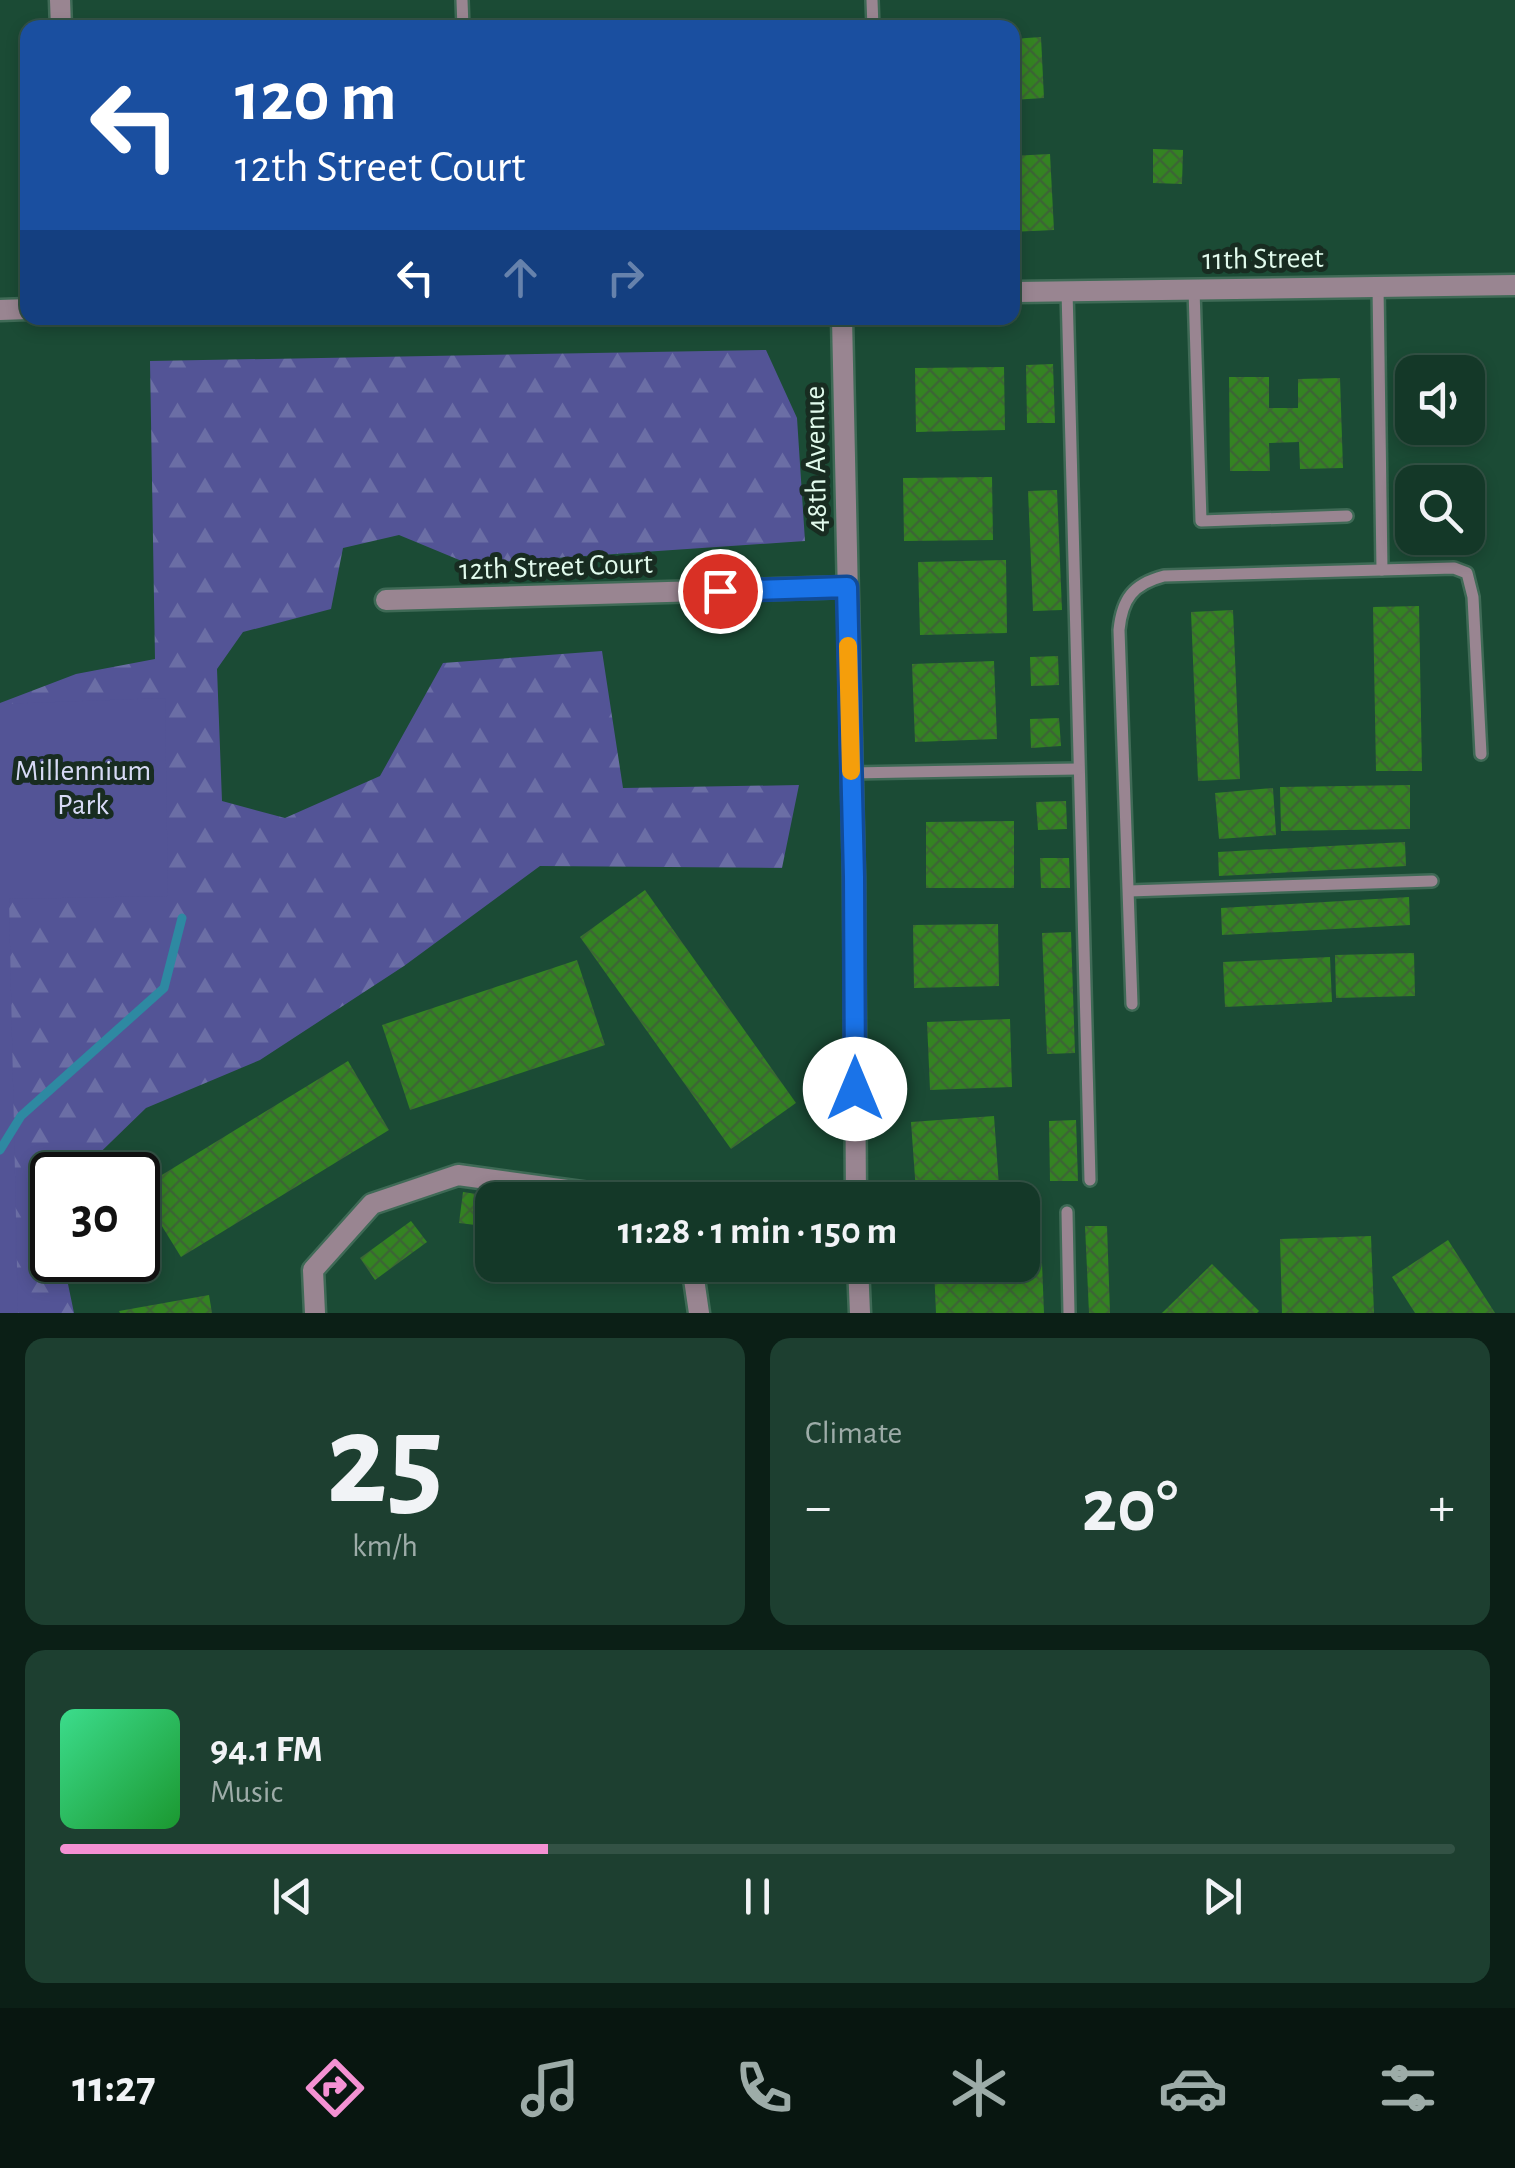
<!DOCTYPE html>
<html lang="en">
<head>
<meta charset="utf-8">
<style>
  body { margin:0; font-family:"Alegreya Sans",sans-serif; background:#1d3f30; color:#f1f3f6; height:100vh; display:flex; flex-direction:column; font-size:38px; white-space:nowrap }
  * { box-sizing:border-box; margin:0 }
  p { font-size:32px; color:#9daca8 }
  .icon { flex:none; width:55px; height:55px; fill:none; stroke:currentColor; stroke-width:2; stroke-linecap:round; stroke-linejoin:round }
  .map { position:relative; height:1313px; overflow:hidden }
  .drawer { display:flex; flex-direction:column; gap:25px; padding:25px; background:#0b1f16; flex:1 }
  .drawer>* { flex:none }
  .hud { position:absolute; left:20px; top:20px; width:1000px; height:305px; border-radius:20px; box-shadow:0 5px 15px #0003,0 0 0 2px #335245; background:#1a4fa0; color:#fff; overflow:hidden }
  .buttons { position:absolute; left:1395px; top:355px; display:grid; gap:20px }
  .buttons a { display:grid; place-items:center; width:90px; height:90px; border-radius:20px; background:#143828; box-shadow:0 5px 15px #0003,0 0 0 2px #335245; font-size:50px }
  .speed { position:absolute; left:30px; top:1152px; display:flex; gap:20px; font-size:50px; font-weight:700; text-align:center }
  .speed>* { display:grid; place-content:center; width:130px; height:130px; border-radius:50%; background:#143828; box-shadow:0 5px 15px #0003,0 0 0 2px #335245; line-height:1 }
  .speed .limit { border:5px solid #111; border-radius:15px; background:#fff; color:#111 }
  .pin { position:absolute; display:grid; place-items:center; width:85px; height:85px; color:#fff; margin:-42px; border:5px solid #fff; border-radius:50%; box-shadow:0 2px 10px #0007 }
  .me { position:absolute; width:110px; margin:-55px; rotate:0deg; stroke-linejoin:round; filter:drop-shadow(0 0 8px #0008) }
  .turn { display:flex; align-items:center; gap:35px; height:210px; padding:0 50px; font-size:45px }
  .turn .icon { width:130px; height:130px; stroke-width:2.5 }
  .turn b { display:block; font-size:70px; line-height:85px }
  .lanes { display:flex; align-items:center; height:95px; padding:0 50px; background:#0003; justify-content:center; gap:50px; direction:ltr }
  .lanes .off { opacity:.35 }
  .big { font-size:75px; font-weight:600; line-height:1.1 }
  .drawer .tile { flex:1; display:flex; flex-direction:column; justify-content:center; gap:15px; min-width:0; padding:0 35px; border-radius:20px; background:#1d3f30 }
  .drawer .dial { align-items:center; gap:0 }
  .dial b { font-size:130px; line-height:1 }
  .song { display:flex; align-items:center; gap:30px }
  .cover { width:120px; height:120px; border-radius:15px; background:linear-gradient(135deg,hsl(150 70% 55%),hsl(130 70% 35%)) }
  .played { height:10px; border-radius:5px; background:linear-gradient(90deg,#f491d3 35%,#335245 35%) }
  .keys { display:flex; justify-content:space-around; direction:ltr }
  .heat { display:flex; justify-content:space-between; align-items:center; font-size:55px; direction:ltr }
  .drawer .tiles { flex:1; display:grid; gap:25px; grid-template-columns:1fr 1fr }
  .tile:last-child { grid-column:span 2 }
  .trip { position:absolute; left:475px; top:1182px; width:565px; height:100px; border-radius:20px; background:#143828; box-shadow:0 5px 15px #0003,0 0 0 2px #335245; font-weight:600; line-height:100px; text-align:center }
  .dock { display:flex; height:160px; justify-content:space-around; align-items:center; background:#081610; color:#9daca8 }
  .dock .icon { width:70px; height:70px }
  .dock .on { color:#f491d3 }
  .dock b { font-size:45px; color:#f1f3f6 }
  .map>svg:first-child { display:block }
  .forest { fill:url(#forest-firs) }
  .park { fill:#535496 }
  .lines { fill:none; stroke-linecap:round; stroke-linejoin:round }
  .stream { stroke:#2e89a2; stroke-width:9 }
  .building { fill:url(#building-cross-hatch) }
  .service-casing { stroke:#3f6a56; stroke-width:16 }
  .minor-casing { stroke:#3f6a56; stroke-width:25 }
  .tertiary-casing { stroke:#3f6a56; stroke-width:25 }
  .service { stroke:#998591; stroke-width:11 }
  .minor { stroke:#998591; stroke-width:20 }
  .tertiary { stroke:#998591; stroke-width:20 }
  .route-casing { stroke:#114b97; stroke-width:25 }
  .route { stroke:#1a73e8; stroke-width:18 }
  .slow { stroke:#f59e0b; stroke-width:18 }
  .labels { text-anchor:middle; stroke-width:10; stroke-linejoin:round; paint-order:stroke }
  .street-label { font-size:30px; fill:#e1faec; stroke:#182c21 }
  .park-label { font-size:30px; fill:#d7daf5; stroke:#182c21 }
</style>
</head>
<body>
<div class="map">
<svg width="1515" height="1313" viewBox="0 0 1515 1313">
  <defs>
    <pattern id="forest-firs" width="22" height="20" patternUnits="userSpaceOnUse" patternTransform="scale(2.5)"><rect width="22" height="20" fill="#535496"/><path d="M5 1l3.5 6h-7zM16 11l3.5 6h-7z" fill="#6b6ea5"/></pattern>
    <pattern id="building-cross-hatch" width="8" height="8" patternUnits="userSpaceOnUse" patternTransform="scale(2.5)"><rect width="8" height="8" fill="#348322"/><path d="M0 0l8 8M0 8l8-8" fill="none" stroke="#3c6734"/></pattern>
  </defs>
  <rect width="100%" height="100%" fill="#1b4b35"/>
  <!-- forest -->
  <path class="forest" d="M766,350L797,418L805,541L469,564L399,535L343,548L331,609L243,632L217,669L222,801L285,818L380,776L443,663L602,651L623,788L799,785L782,868L540,866L404,966L260,1060L146,1108L77,1175H52V1260H63L74,1313H0V703L76,674L155,659L150,361Z"/>
  <!-- park -->
  <path class="park" d="M165,698L168,896L9,899L18,1313H0V704Z"/>
  <g class="lines">
    <!-- stream -->
    <path class="stream" d="M0,1150L21,1116L164,988L182,918"/>
  </g>
  <!-- building -->
  <g class="building">
    <path d="M1041,37L1044,98L1012,100V39Z"/>
    <path d="M1153,149L1183,150L1182,184L1153,183Z"/>
    <path d="M1050,154L1054,230L1012,232V156Z"/>
    <path d="M1053,364L1055,423H1027L1026,365Z"/>
    <path d="M1004,367L1005,430L916,432L915,368Z"/>
    <path d="M1229,377H1269V408H1298V379L1340,378L1343,468L1300,469L1299,442L1269,443L1270,471H1230Z"/>
    <path d="M992,477L993,540L904,541L903,478Z"/>
    <path d="M1057,490L1062,610L1033,611L1028,491Z"/>
    <path d="M1006,560L1007,633L920,635L918,562Z"/>
    <path d="M1419,606L1422,771H1376L1373,607Z"/>
    <path d="M1233,610L1240,779L1198,781L1191,612Z"/>
    <path d="M1058,656L1059,685L1031,686L1030,657Z"/>
    <path d="M994,661L997,739L915,742L912,664Z"/>
    <path d="M1059,718L1061,746L1031,748L1030,719Z"/>
    <path d="M1410,785V829L1281,831L1280,787Z"/>
    <path d="M1273,788L1276,835L1219,839L1215,793Z"/>
    <path d="M1066,801L1067,829L1038,830L1036,802Z"/>
    <path d="M1014,821V888H926V822Z"/>
    <path d="M1405,842L1406,866L1219,876L1218,852Z"/>
    <path d="M1040,858H1069L1070,888H1041Z"/>
    <path d="M645,890L796,1103L731,1149L580,937Z"/>
    <path d="M1409,897L1410,925L1222,935L1221,908Z"/>
    <path d="M998,924L999,986L914,988L913,925Z"/>
    <path d="M1071,932L1075,1053L1047,1054L1042,933Z"/>
    <path d="M1414,953L1415,996L1336,998L1335,955Z"/>
    <path d="M1330,957L1332,1002L1225,1007L1223,962Z"/>
    <path d="M577,960L605,1045L410,1110L382,1025Z"/>
    <path d="M1010,1019L1012,1087L930,1090L927,1022Z"/>
    <path d="M348,1061L389,1130L181,1257L139,1189Z"/>
    <path d="M994,1116L999,1186L916,1192L911,1122Z"/>
    <path d="M1076,1120L1078,1181H1050L1049,1121Z"/>
    <path d="M463,1192L504,1198L492,1200V1227L459,1223Z"/>
    <path d="M411,1221L427,1242L375,1280L360,1258Z"/>
    <path d="M1085,1226H1107L1110,1313H1089Z"/>
    <path d="M1371,1236L1374,1313H1282L1280,1239Z"/>
    <path d="M1448,1240L1495,1313H1415L1392,1277Z"/>
    <path d="M1022,1263H1042L1044,1313H936L934,1268Z"/>
    <path d="M1212,1264L1259,1311L1257,1313H1162Z"/>
    <path d="M730,1265H758L759,1272L732,1277Z"/>
    <path d="M209,1295L212,1313H120L119,1311Z"/>
  </g>
  <g class="lines">
    <!-- service casing -->
    <g class="service-casing">
      <g id="service">
        <path d="M462,0L463,28"/>
        <path d="M872,0L873,28"/>
        <path d="M1378,286L1382,570"/>
        <path d="M1194,289L1201,521L1347,516"/>
        <path d="M1067,291L1090,1180"/>
        <path d="M851,773L1078,769"/>
        <path d="M1129,891L1432,881"/>
        <path d="M1132,1004L1119,630C1122,599 1133,584 1164,576L1454,568L1467,573L1473,597L1481,754"/>
        <path d="M1067,1212L1069,1313"/>
      </g>
    </g>
    <!-- minor casing -->
    <g class="minor-casing">
      <g id="minor">
        <path d="M60,0L61,28"/>
        <path d="M842,318L854,877L856,1200"/>
        <path d="M386,600L847,587"/>
        <path d="M692,1265L699,1313"/>
        <path d="M858,1265L860,1313"/>
        <path d="M315,1313L313,1270L372,1204L458,1175L640,1200"/>
      </g>
    </g>
    <!-- tertiary casing -->
    <g class="tertiary-casing">
      <g id="tertiary">
        <path d="M1012,292L1515,285"/>
        <path d="M0,310L28,309"/>
      </g>
    </g>
    <!-- service -->
    <use href="#service" class="service"/>
    <!-- minor -->
    <use href="#minor" class="minor"/>
    <!-- tertiary -->
    <use href="#tertiary" class="tertiary"/>
  </g>
  <g class="lines">
    <!-- route casing -->
    <g class="route-casing">
      <path id="route" d="M720,591L847,587L854,877L855,1089"/>
    </g>
    <!-- route -->
    <use href="#route" class="route"/>
    <!-- slow -->
    <path class="slow" d="M848,646L851,771"/>
  </g>
  <g class="labels">
    <!-- street labels -->
    <g class="street-label">
      <text transform="translate(1263 258) rotate(-1)" y="10">11th Street</text>
      <text transform="translate(815 459) rotate(-91)" y="10">48th Avenue</text>
      <text transform="translate(556 566) rotate(-2)" y="10">12th Street Court</text>
    </g>
    <!-- park labels -->
    <g class="park-label">
      <text x="83" y="780">Millennium<tspan x="83" dy="34">Park</tspan></text>
    </g>
  </g>
</svg>
<div class="buttons">
<a><svg class="icon" aria-label="sound" viewBox="0 0 24 24"><path d="M4 9h4l5-4v14l-5-4H4zM17 9q2 3 0 6"/></svg></a>
<a><svg class="icon" aria-label="search" viewBox="0 0 24 24"><circle cx="10" cy="10" r="6"/><path d="M15 15l6 6"/></svg></a>
</div>
<div class="speed"><div class="limit">30</div></div>
<div class="pin" style="left:720px;top:591px;background:#d93025"><svg class="icon" aria-label="arrive" viewBox="0 0 24 24"><path d="M6 21V4h12l-3 4 3 4H6"/></svg></div>
<svg class="me" style="left:855px;top:1089px" viewBox="-20 -20 40 40"><circle r="19" fill="#fff"/><path d="M0-13L10 11 0 6-10 11z" fill="#1a73e8"/></svg>
<div class="trip">11:28 · 1 min · 150 m</div>
<div class="hud">
<div class="turn"><svg class="icon" aria-label="left" viewBox="0 0 24 24"><path d="M17 20v-9H6M10 6l-5 5 5 5"/></svg><div><b>120 m</b>12th Street Court</div></div>
<div class="lanes"><svg class="icon" aria-label="left" viewBox="0 0 24 24"><path d="M17 20v-9H6M10 6l-5 5 5 5"/></svg><svg class="icon off" aria-label="ahead" viewBox="0 0 24 24"><path d="M12 20V5M6 11l6-6 6 6"/></svg><svg class="icon off" aria-label="right" viewBox="0 0 24 24"><path d="M7 20v-9h11M14 6l5 5-5 5"/></svg></div>
</div>
</div>
<section class="drawer">
<div class="tiles">
<div class="tile dial"><b>25</b><p>km/h</p></div>
<div class="tile"><p>Climate</p>
<div class="heat"><a>−</a><b class="big">20°</b><a>+</a></div>
</div>
<div class="tile">
<div class="song"><i class="cover"></i><div><b>94.1 FM</b><p>Music</p></div></div>
<div class="played"></div>
<div class="keys"><svg class="icon" aria-label="previous" viewBox="0 0 24 24"><path d="M18 5L8 12l10 7zM5 5v14"/></svg><svg class="icon" aria-label="pause" viewBox="0 0 24 24"><path d="M8 5v14M16 5v14"/></svg><svg class="icon" aria-label="next" viewBox="0 0 24 24"><path d="M6 5l10 7-10 7zM19 5v14"/></svg></div>
</div>
</div>
</section>
<nav class="dock">
<b>11:27</b>
<svg class="icon on" aria-label="directions" viewBox="0 0 24 24"><path d="M12 3l9 9-9 9-9-9zM9 14v-3h6M13 9l2 2-2 2"/></svg>
<svg class="icon" aria-label="music" viewBox="0 0 24 24"><path d="M9 18V5l10-2v13"/><circle cx="6" cy="18" r="3"/><circle cx="16" cy="16" r="3"/></svg>
<svg class="icon" aria-label="phone" viewBox="0 0 24 24"><path d="M5 4h4l2 5-3 2q2 4 5 5l2-3 5 2v4C11 20 4 13 5 4z"/></svg>
<svg class="icon" aria-label="climate" viewBox="0 0 24 24"><path d="M12 3v18M4 7l16 10M4 17L20 7"/></svg>
<svg class="icon" aria-label="car" viewBox="0 0 24 24"><path d="M5 17H2v-5l4-1 3-4h7l3 4 3 1v5h-3M9 17h6M6 11h13"/><circle cx="7" cy="17" r="2"/><circle cx="17" cy="17" r="2"/></svg>
<svg class="icon" aria-label="filters" viewBox="0 0 24 24"><path d="M4 7h16M4 17h16"/><circle cx="9" cy="7" r="2"/><circle cx="15" cy="17" r="2"/></svg>
</nav>
</body>
</html>
